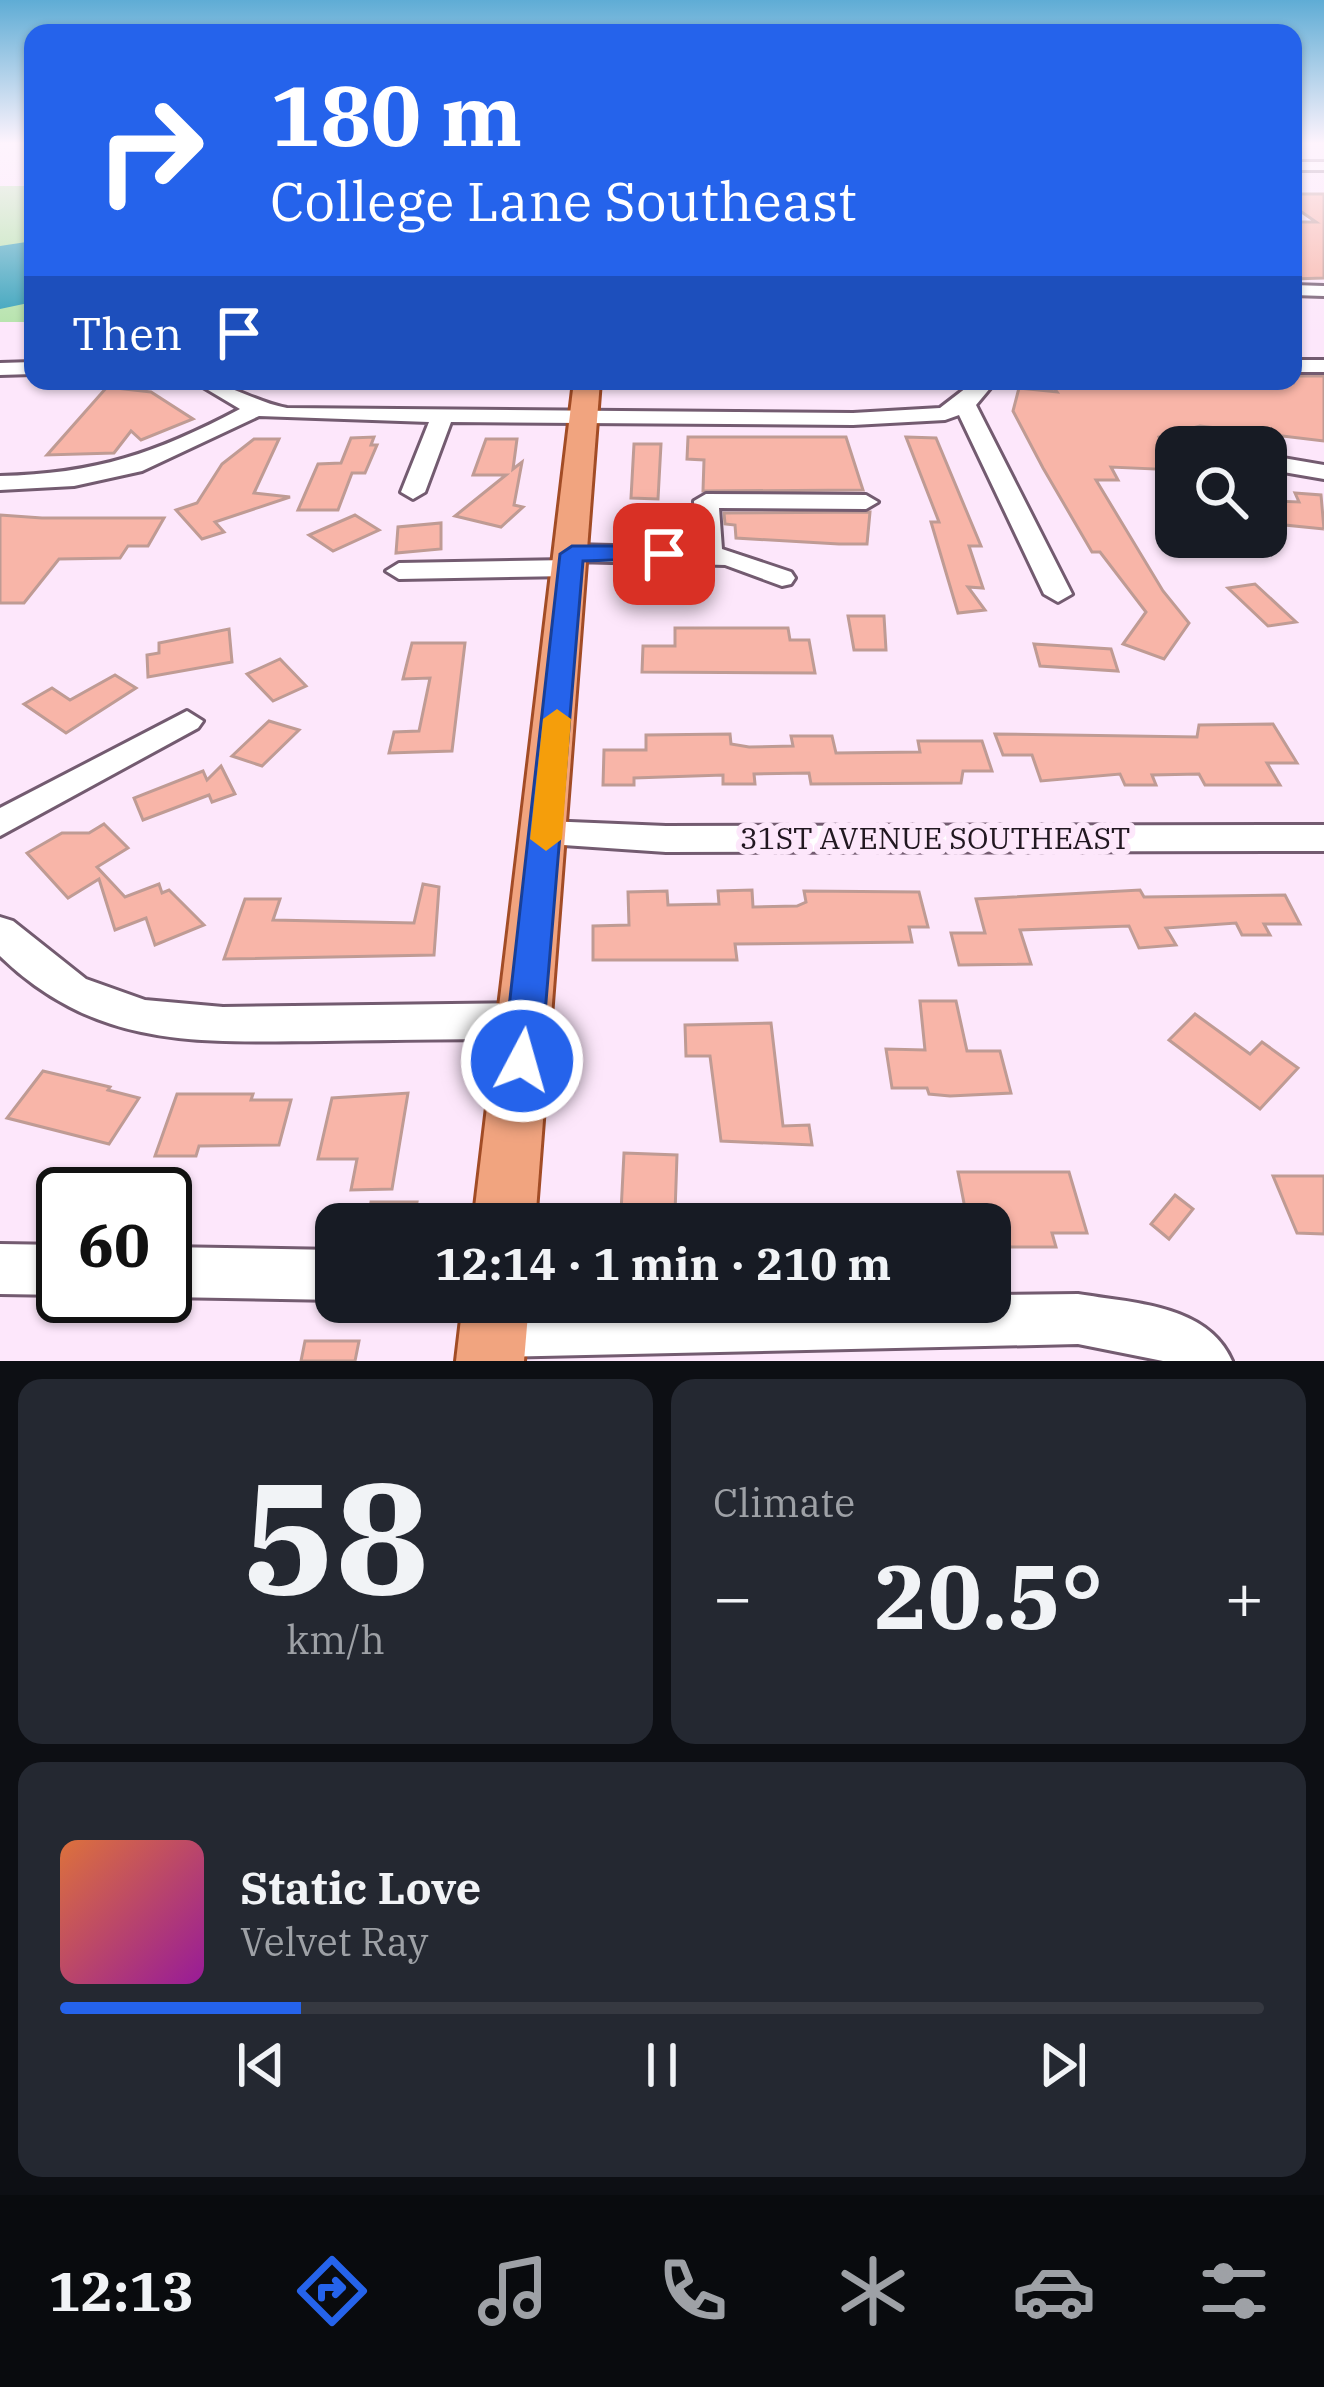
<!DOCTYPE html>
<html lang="en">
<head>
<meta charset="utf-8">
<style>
  body { margin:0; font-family:"IBM Plex Serif",serif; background:#242831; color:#f1f3f6; height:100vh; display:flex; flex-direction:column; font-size:45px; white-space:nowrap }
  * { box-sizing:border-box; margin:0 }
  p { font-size:39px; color:#9ea1a6 }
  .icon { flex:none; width:66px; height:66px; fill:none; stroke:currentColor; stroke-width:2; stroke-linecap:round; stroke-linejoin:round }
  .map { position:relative; height:1361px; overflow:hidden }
  .panel { display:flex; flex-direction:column; gap:18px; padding:18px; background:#0d0f14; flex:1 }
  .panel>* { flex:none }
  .top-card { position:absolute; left:24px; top:24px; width:1278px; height:366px; border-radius:24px; box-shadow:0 3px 9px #0004; background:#2563eb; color:#fff; overflow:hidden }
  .controls { position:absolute; left:1155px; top:426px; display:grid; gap:24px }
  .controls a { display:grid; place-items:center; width:132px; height:132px; border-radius:24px; background:#171b24; box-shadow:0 3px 9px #0004; font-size:60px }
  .speed { position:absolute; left:36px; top:1167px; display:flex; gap:24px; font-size:60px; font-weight:700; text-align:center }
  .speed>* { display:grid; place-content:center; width:156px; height:156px; border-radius:50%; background:#171b24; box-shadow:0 3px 9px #0004; line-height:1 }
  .speed .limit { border:6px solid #111; border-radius:18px; background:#fff; color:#111 }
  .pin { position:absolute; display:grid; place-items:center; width:102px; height:102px; color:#fff; margin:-51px; border-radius:24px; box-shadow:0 6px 18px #0006 }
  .me { position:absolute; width:132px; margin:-66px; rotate:6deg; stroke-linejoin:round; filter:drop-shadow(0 0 9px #0008) }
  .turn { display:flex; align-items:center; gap:42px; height:252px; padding:0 48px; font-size:54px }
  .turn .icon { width:156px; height:156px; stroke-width:2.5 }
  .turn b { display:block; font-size:84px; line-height:102px }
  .then { display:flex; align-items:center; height:114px; padding:0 48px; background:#0003; gap:24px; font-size:45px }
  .big { font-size:90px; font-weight:700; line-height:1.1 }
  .panel .card { flex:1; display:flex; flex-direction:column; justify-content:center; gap:18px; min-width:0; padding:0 42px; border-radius:24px; background:#242831 }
  .panel .dial { align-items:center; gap:0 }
  .dial b { font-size:156px; line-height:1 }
  .song { display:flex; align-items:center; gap:36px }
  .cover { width:144px; height:144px; border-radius:18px; background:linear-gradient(135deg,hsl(20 70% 55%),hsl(300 70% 35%)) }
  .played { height:12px; border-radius:6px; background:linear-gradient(90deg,#2563eb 20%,#363941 20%) }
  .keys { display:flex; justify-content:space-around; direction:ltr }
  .heat { display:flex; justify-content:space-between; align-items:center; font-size:66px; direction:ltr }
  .panel .tiles { flex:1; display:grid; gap:18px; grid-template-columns:1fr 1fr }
  .card:last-child { grid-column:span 2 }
  .trip { position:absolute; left:315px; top:1203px; width:696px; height:120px; border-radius:24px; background:#171b24; box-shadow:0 3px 9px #0004; font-weight:700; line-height:120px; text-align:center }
  .dock { display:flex; height:192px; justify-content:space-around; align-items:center; background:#090b0e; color:#9ea1a6 }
  .dock .icon { width:84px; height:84px }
  .dock .active { color:#2563eb }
  .dock b { font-size:54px; color:#f1f3f6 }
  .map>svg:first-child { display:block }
  .green { fill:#b4e3aa }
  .water { fill:#32a0b9 }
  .building { fill:#f8b5a8; stroke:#bf9b94; stroke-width:3 }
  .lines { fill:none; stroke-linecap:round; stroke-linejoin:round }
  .minor-casing { stroke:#735b70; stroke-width:6 }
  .major-casing { stroke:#a24c26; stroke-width:6 }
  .minor { fill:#fff; fill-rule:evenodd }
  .major { fill:#f1a47f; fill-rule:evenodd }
  .route { fill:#2563eb; stroke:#184099; stroke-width:3 }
  .slow { fill:#f59e0b }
  .labels { text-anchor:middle; stroke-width:12; stroke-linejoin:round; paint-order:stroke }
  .street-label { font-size:30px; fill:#211720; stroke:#fde7fb }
</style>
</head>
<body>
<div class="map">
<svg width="1324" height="1361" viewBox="0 0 1324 1361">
  <rect width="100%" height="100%" fill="#fde7fb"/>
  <!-- green -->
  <rect class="green" x="0" y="186" width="33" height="136"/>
  <!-- water -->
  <path class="water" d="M33,241V302L0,309V246Z"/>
  <!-- building -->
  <g class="building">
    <path d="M1293,194H1324V278L1293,279V222H1316L1293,206Z"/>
    <path d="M1293,376H1324V441L1200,426L1159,437L1176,470L1111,467L1118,480H1096L1163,591L1189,623L1164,659L1123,644L1146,612L1100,552H1092L1043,468L1013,411L1019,388L1057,392L1052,385L1293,383Z"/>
    <path d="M107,387L151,392L193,419L141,440L131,431L114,453L47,455Z"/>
    <path d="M374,437L371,445H377L365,473H352L338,510H298L318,464L341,463L351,438Z"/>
    <path d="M688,437H846L863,490L703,491L704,460L687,459Z"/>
    <path d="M906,437L936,438L981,546H969L983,588L968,587L985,610L958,613L931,522H939Z"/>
    <path d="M254,439H279L254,493L290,497L215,522L224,532L202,539L176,510L197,503L222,464Z"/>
    <path d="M486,439H517L513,469L522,462L514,505L523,507L501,527L455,516L506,475H473Z"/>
    <path d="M634,444H661L658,499L631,498Z"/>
    <path d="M1295,493L1321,495L1324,529L1285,525L1275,501L1299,502Z"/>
    <path d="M870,512L867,544H839L736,538L735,525L725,524L724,513Z"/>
    <path d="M644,513H690L691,534H673V543L645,542Z"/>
    <path d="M0,515L42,518H164L148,546H128L120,558L59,559L24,603H0Z"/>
    <path d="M355,515L379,530L333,551L309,535Z"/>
    <path d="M441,523V549L396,553L398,527Z"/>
    <path d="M672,568V590H634L635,569Z"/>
    <path d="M1255,584L1296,622L1268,626L1228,588Z"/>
    <path d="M848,616H884L886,650H854Z"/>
    <path d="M675,628H788L790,640H809L815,673L642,672L643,646H675Z"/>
    <path d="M229,629L232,662L148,677L147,655L159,653V643Z"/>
    <path d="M412,643H465L452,751L389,753L394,732L419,731L430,678L403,679Z"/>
    <path d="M1034,644L1111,649L1118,671L1040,666Z"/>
    <path d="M280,659L306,686L273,701L247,674Z"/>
    <path d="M115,675L136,688L66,733L24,704L52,688L70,700Z"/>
    <path d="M269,721L299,730L262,766L232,756Z"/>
    <path d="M1273,724L1297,763H1267L1280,785H1205L1199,774L1152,775L1156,785H1125L1120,774L1041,781L1032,755H1003L995,734L1197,737L1199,725Z"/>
    <path d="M730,734L731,744L749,747L793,746L791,736H832L836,753L920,752L918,741H982L992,771H963L961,783L811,784L809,773L754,774L755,784H723V775L634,778V785H603L604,750H646V735Z"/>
    <path d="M221,766L235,794L212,802L209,795L143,820L134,798L203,771L207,780Z"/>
    <path d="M104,824L128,848L97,867L125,897L159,884L162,893L169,890L204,925L155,945L146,918L115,930L99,879L68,898L27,853L62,833H89Z"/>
    <path d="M423,884L439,887L434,955L224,959L245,899H280L273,920L414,923Z"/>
    <path d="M752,890L753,907L797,906L806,902L804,891L919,892L928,927H909L912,942L735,944L737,960H593V926L629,925L628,892L667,891L668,905L719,904L718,891Z"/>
    <path d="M1140,890L1144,897L1285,895L1300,924H1264L1270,935H1242L1236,923L1166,928L1176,945L1139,948L1129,926L1020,930L1031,964L959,965L951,933H985L976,899Z"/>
    <path d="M920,1001H956L967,1051H1000L1011,1093L950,1096L929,1094L927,1088H892L886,1049L925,1050Z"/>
    <path d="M1195,1014L1250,1054L1262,1042L1298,1068L1260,1109L1169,1040Z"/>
    <path d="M771,1023L783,1126L809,1125L812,1145L721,1141L710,1056H686L685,1025Z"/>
    <path d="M43,1071L110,1087L108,1090L139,1098L109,1144L7,1118Z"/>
    <path d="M408,1093L392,1189L351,1190L357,1159H318L332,1098Z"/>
    <path d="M177,1094H253L251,1100H291L279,1145L199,1146L196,1156H155Z"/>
    <path d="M624,1153L677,1155L675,1213L621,1212Z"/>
    <path d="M958,1172H1069L1087,1233H1052L1056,1247H1010L1007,1233H990V1224H968Z"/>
    <path d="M1273,1176H1324V1234L1297,1233Z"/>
    <path d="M1175,1195L1193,1209L1169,1239L1151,1224Z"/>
    <path d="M371,1202H417L413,1224H367Z"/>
    <path d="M305,1341H359L355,1361H301Z"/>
  </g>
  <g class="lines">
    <!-- minor casing -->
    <g class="minor-casing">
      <g id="minor">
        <rect x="1293" y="162" width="31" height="8"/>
        <path d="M1293,285L1324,286V296L1293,295Z"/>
        <rect x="1293" y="360" width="31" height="12"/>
        <path d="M33,362V374L0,375V363Z"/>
        <path d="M193,381C228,381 253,402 287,408L853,413L940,408L975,381H996L976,405L1072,594L1058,602L1044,594L959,415L945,420L853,425L451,422L425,492L413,499L401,492L429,422L259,416L142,471L74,486L0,490V476C95,474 157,453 240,409Z"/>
        <path d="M1266,455L1324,465V479L1266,469Z"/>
        <path d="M706,494L866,495L878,502L866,509L719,508L722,549L791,572L795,578L791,584L782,586L725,565L574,561L584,568L571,576L399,579L386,571L399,563L569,560L559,553L572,545L696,548L694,501Z"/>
        <path d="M187,711L203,721L198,728L0,836V808Z"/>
        <path d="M546,821L666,826L1324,825V851L666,852L534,843L529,834L534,825Z"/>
        <path d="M0,917L13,921L86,979L145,1000L223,1007L527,1003L541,1009L548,1021L541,1033L527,1039C460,1039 392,1040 325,1041C200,1042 97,1050 0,956Z"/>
        <path d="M0,1244L63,1245V1295L0,1294Z"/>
        <path d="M165,1247L336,1250V1300L165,1297Z"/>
        <path d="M1078,1294C1131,1303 1208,1304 1232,1361H1163L1078,1344L493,1357L475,1349L467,1331L475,1313L493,1305L990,1302V1295Z"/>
      </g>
    </g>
    <!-- major casing -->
    <g class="major-casing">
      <g id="major">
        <path d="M574,381H600L535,1224H473Z"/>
        <path d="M463,1302H529L524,1361H456Z"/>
      </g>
    </g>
    <!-- minor -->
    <use href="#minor" class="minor"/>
    <!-- major -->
    <use href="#major" class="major"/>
  </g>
  <!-- sky -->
  <linearGradient id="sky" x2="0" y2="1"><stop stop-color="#5facd5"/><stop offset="0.43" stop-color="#fef4fd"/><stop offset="1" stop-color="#fef4fd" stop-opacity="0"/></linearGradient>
  <rect width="1324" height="333" fill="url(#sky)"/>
  <!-- route -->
  <path class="route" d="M664,546L673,549V558L583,561L541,1061L536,1073L522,1078L508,1073L503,1061L560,554L572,546Z"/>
  <!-- slow -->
  <path class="slow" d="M557,709L571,719L562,839L546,851L530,839L543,719Z"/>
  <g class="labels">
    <!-- street labels -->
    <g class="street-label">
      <text x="935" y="849">31ST AVENUE SOUTHEAST</text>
    </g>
  </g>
</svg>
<div class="controls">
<a><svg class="icon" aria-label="search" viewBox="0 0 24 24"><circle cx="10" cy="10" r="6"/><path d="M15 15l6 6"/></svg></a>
</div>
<div class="speed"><div class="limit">60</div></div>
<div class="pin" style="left:664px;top:554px;background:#d93025"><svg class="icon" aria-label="arrive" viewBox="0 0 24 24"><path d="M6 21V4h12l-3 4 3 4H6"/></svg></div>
<svg class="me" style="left:522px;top:1061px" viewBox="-20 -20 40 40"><circle r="17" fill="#2563eb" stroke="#fff" stroke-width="3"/><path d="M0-11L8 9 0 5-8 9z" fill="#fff"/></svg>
<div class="trip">12:14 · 1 min · 210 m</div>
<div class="top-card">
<div class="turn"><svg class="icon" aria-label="right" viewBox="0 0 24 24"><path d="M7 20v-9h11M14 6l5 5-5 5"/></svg><div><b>180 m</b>College Lane Southeast</div></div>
<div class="then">Then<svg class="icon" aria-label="arrive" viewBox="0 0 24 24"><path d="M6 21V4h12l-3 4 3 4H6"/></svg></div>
</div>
</div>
<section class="panel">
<div class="tiles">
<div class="card dial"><b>58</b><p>km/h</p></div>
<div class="card"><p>Climate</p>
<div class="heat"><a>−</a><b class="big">20.5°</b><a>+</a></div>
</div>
<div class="card">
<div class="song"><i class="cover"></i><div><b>Static Love</b><p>Velvet Ray</p></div></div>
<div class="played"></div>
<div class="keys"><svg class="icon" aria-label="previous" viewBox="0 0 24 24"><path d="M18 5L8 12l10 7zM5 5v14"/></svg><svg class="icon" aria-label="pause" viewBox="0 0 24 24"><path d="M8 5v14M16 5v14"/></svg><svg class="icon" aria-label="next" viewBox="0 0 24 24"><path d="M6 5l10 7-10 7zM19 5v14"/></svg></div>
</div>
</div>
</section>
<nav class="dock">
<b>12:13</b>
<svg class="icon active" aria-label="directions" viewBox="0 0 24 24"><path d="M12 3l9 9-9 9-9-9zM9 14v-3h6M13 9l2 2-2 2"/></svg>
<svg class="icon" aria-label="music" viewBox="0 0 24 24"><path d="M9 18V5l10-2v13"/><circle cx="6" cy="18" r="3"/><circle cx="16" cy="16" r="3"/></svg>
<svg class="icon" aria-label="phone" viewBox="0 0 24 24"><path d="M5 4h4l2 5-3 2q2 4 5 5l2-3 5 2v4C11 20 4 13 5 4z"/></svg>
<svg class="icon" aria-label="climate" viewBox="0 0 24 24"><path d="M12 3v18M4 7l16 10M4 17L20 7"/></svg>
<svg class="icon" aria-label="car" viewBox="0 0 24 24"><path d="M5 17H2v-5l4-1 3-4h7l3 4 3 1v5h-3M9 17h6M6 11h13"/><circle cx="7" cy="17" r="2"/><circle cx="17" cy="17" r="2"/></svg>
<svg class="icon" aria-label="filters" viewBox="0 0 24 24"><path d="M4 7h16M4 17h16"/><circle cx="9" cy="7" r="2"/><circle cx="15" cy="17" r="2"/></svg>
</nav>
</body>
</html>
